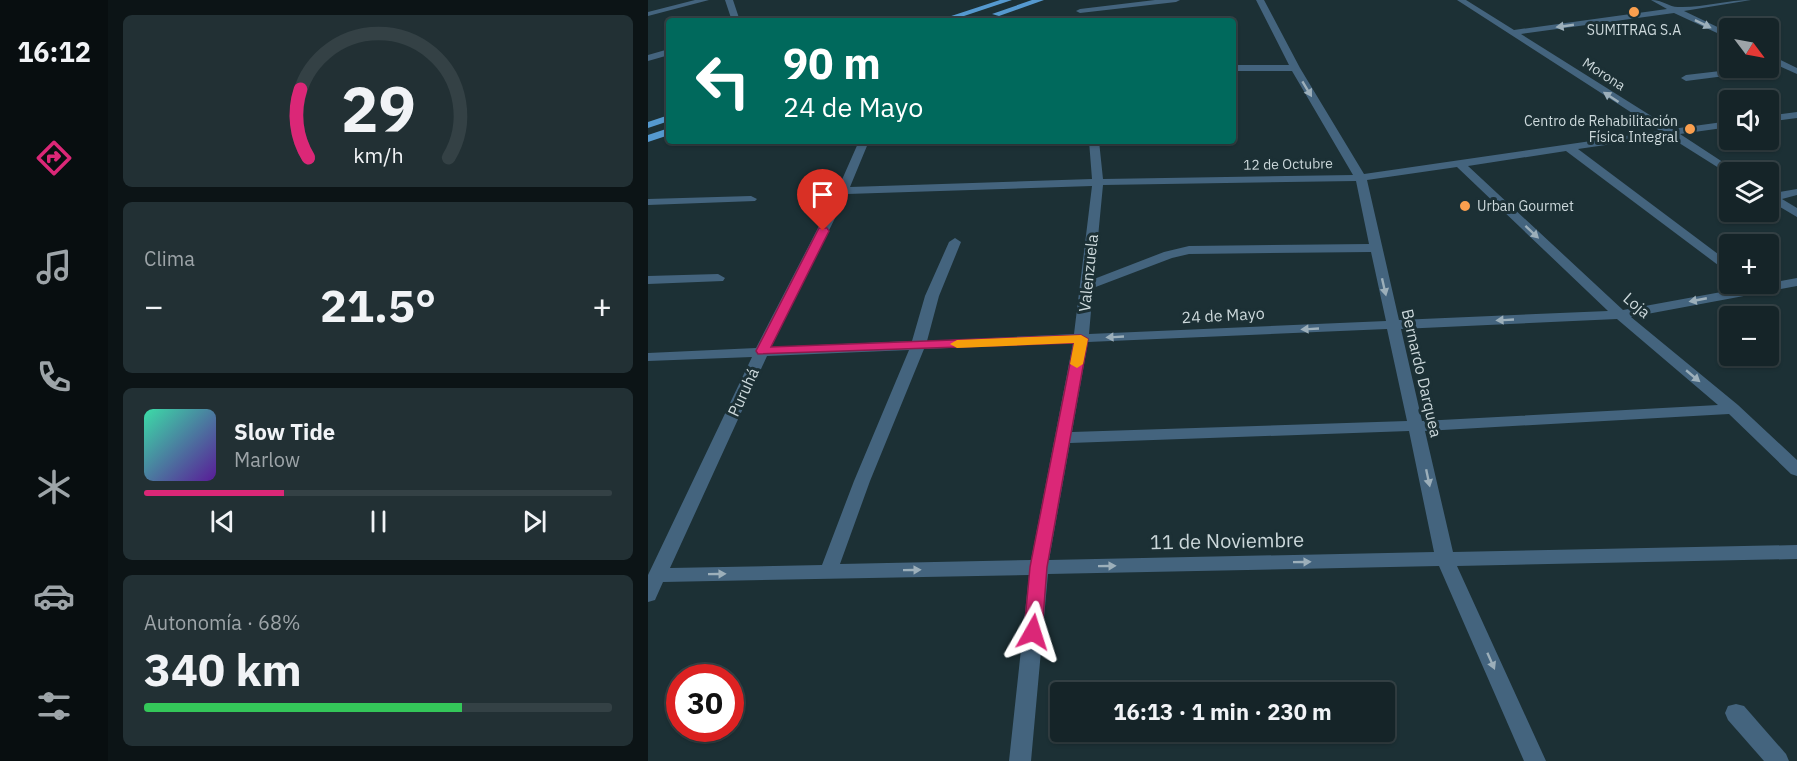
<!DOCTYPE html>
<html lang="es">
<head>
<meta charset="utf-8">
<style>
  body { margin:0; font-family:"IBM Plex Sans",sans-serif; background:#223034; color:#f1f3f6; height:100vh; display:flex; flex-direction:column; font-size:22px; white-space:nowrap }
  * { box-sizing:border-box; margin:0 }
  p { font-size:20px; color:#9da4a8 }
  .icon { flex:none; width:33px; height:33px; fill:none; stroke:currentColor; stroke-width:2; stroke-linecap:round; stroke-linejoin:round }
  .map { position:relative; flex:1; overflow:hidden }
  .drawer { display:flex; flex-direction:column; gap:15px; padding:15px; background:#0c1416; width:540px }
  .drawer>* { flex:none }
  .banner { position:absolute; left:18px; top:18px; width:570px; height:126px; border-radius:6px; box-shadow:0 2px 4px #0004,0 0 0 2px #344145; background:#00695c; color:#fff; overflow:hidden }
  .needle { width:39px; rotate:122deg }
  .buttons { position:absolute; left:1071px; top:18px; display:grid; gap:12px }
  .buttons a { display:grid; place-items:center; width:60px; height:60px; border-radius:6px; background:#152428; box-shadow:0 2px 4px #0004,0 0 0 2px #344145; font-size:30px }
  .speed { position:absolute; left:18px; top:664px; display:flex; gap:12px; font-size:30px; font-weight:700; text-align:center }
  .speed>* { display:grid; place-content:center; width:78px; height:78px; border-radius:50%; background:#152428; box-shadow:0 2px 4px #0004,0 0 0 2px #344145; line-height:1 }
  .speed .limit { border:9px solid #d22; background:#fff; color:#111 }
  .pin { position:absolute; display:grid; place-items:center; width:51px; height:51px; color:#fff; margin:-62px -26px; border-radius:50% 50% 50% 0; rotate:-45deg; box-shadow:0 0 6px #0007 }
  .pin .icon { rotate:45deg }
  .me { position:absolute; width:66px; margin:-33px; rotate:6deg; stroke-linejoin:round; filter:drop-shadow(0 0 4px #0008) }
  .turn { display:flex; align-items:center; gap:21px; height:126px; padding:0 18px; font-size:27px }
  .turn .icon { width:78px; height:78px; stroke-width:2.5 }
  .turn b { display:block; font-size:42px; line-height:51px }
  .big { font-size:45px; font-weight:800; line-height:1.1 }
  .drawer .tile { flex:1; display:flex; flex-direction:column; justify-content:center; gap:9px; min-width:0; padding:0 21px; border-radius:9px; background:#223034 }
  .drawer .dial { align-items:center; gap:0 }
  .dial svg { height:156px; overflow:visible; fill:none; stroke:#344145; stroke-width:7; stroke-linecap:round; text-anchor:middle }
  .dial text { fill:#f1f3f6; stroke:none }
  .song { display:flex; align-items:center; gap:18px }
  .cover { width:72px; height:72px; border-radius:9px; background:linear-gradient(135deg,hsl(160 70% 55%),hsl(270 70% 35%)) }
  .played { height:6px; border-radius:3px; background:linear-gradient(90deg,#db2777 30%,#344145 30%) }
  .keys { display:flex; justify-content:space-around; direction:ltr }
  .heat { display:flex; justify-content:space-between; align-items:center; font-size:33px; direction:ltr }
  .charge { height:9px; border-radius:4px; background:linear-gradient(90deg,#34c759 68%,#344145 0) }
  .trip { position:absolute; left:402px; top:682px; width:345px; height:60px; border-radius:6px; background:#152428; box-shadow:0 2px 4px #0004,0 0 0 2px #344145; font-weight:800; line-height:60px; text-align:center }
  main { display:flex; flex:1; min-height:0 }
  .tabs { display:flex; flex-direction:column; width:108px; justify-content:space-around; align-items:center; background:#080e10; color:#9da4a8 }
  .tabs .icon { width:42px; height:42px }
  .tabs .active { color:#db2777 }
  .tabs b { font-size:27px; color:#f1f3f6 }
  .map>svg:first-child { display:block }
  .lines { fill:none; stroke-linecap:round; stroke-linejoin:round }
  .minor { fill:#44647e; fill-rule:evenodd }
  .primary { fill:#5599cf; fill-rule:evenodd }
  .oneway { fill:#9cafba }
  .route { fill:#db2777; stroke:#8e194d; stroke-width:1.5 }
  .slow { fill:#f59e0b }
  .poi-dot { fill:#fa9f4e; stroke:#1c3035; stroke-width:2 }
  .labels { text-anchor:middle; stroke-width:6; stroke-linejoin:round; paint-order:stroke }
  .far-poi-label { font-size:14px; fill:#ccd8db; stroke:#1c3035 }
  .far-street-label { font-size:14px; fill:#ccd8db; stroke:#1c3035 }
  .street-label { font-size:16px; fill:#ccd8db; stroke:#1c3035 }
  .near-street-label { font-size:20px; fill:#ccd8db; stroke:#1c3035 }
</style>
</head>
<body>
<main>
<nav class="tabs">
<b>16:12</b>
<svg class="icon active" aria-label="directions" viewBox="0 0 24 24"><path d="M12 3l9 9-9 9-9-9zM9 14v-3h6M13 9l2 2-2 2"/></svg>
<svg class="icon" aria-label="music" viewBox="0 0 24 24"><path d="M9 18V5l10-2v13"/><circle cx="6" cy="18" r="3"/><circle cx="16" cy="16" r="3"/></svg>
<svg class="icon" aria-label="phone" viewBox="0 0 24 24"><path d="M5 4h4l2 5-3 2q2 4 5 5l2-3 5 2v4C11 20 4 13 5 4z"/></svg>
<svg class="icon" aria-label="climate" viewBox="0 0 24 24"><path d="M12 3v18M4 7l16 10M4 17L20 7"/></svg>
<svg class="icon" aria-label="car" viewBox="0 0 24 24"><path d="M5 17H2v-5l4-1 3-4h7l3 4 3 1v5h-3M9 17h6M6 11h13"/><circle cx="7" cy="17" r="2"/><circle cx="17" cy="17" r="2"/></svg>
<svg class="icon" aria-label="filters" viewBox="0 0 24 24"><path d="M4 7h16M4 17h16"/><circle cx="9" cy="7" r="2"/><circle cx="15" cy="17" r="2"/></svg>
</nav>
<section class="drawer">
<div class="tile dial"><svg viewBox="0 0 100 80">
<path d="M14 69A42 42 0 1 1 86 69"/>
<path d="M14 69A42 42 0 0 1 10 34" stroke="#db2777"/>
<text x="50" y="56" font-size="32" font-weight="700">29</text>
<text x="50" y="72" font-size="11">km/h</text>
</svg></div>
<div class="tile"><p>Clima</p>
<div class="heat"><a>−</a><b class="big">21.5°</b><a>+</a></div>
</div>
<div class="tile">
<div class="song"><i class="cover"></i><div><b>Slow Tide</b><p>Marlow</p></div></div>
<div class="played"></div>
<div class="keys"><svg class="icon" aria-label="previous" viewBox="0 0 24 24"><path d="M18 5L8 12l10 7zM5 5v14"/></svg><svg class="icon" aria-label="pause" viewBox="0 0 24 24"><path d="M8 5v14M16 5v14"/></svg><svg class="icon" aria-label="next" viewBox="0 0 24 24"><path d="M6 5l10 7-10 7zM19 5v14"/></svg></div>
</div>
<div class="tile"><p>Autonomía · 68%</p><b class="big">340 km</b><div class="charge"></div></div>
</section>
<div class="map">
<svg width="1149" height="761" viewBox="0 0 1149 761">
  <rect width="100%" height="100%" fill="#1c3035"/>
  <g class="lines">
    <!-- minor -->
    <g class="minor">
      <path d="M47,0H61L0,16V12Z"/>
      <path d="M77,0H85L92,21H84Z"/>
      <path d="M507,0H532L528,2L432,13L428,11L432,9Z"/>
      <path d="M608,0H616L652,68L716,174L1012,131L809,0H818L866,30L1019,9L1003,0C1015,0 1021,7 1030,7C1054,8 1079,0 1103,0L1036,11L1082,33V39L1026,13L873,34L1024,129L1082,121V127L1032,134L1090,172H1082V175L1020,136L930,149L1082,263V274L918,151L820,166L975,310L1149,278V286L983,317L1090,405L1149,460V476L1143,474L1081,414L777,431L805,552L1149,545V559L809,566L898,761H876L791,566L400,574L383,761H361L381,575L15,582L7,600L0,602V575L104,357L0,361V353L108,348L189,191L211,141H221L202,187L444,179L441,141H451L455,179L705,175L644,71H585V65H641ZM809,167L960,311L751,320L719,180ZM708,181L721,244L541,246L516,252L446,279L455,185ZM444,186L426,334L279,341L291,296L313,242L307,238L301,242L277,296L264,341L123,347L199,194ZM723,252L738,321L441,334L445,288L524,258L541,254ZM969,319L1070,405L774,421L753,329ZM739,329L759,421L424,432L440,342ZM425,343L383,560L192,564L222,481L276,349ZM261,350L206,481L174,565L22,568L119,356ZM761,431L786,552L401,560L422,443Z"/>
      <path d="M21,49V55L0,61V55Z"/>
      <path d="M1120,54L1149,68V74L1120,61Z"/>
      <path d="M1098,68H1121L1116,71L1038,81L1033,78L1038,75Z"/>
      <path d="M1149,112V118L1120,122V116Z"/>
      <path d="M1149,189V195L1134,199L1149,208V217L1120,200V192L1125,193Z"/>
      <path d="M103,196L109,199L107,201L0,205V199Z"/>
      <path d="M70,274L77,278L75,281L0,284V276Z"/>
      <path d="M1088,704L1096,706L1138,754L1141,761H1116L1080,720L1077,713L1080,706Z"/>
    </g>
    <!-- primary -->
    <g class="primary">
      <path d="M352,0H364L301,21H288Z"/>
      <path d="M384,0H396L351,16L344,14Z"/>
      <path d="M21,115V121L0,128V122Z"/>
      <path d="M21,128V135L0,142V135Z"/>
    </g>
  </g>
  <!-- one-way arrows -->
  <defs><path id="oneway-solid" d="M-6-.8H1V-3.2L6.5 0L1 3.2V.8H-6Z" transform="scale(1.5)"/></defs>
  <g class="oneway">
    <use href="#oneway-solid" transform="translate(1055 24) rotate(26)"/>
    <use href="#oneway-solid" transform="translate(917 26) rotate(172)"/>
    <use href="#oneway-solid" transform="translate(659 89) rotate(59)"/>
    <use href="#oneway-solid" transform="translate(963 97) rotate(-147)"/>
    <use href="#oneway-solid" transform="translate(884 232) rotate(43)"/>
    <use href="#oneway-solid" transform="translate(736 287) rotate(77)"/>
    <use href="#oneway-solid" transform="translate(1050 300) rotate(169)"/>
    <use href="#oneway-solid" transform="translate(857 320) rotate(177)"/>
    <use href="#oneway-solid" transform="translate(662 329) rotate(177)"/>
    <use href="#oneway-solid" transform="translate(467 337) rotate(177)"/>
    <use href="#oneway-solid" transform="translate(1045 376) rotate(40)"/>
    <use href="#oneway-solid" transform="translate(780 478) rotate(78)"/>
    <use href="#oneway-solid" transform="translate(654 562) rotate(-1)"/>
    <use href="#oneway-solid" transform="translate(459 566) rotate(-1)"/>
    <use href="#oneway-solid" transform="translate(264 570) rotate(-1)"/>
    <use href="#oneway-solid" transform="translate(69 574) rotate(-1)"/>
    <use href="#oneway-solid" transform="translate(843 661) rotate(66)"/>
  </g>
  <!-- route -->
  <path class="route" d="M171,228H179L181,231L123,347L433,335L440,339L399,567L394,632L391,637L385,639L378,637L376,632L382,567L426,343L110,354L108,351Z"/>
  <!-- slow -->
  <path class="slow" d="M433,335L440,339L435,364L429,368L422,364L426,343L309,348L302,344L309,340Z"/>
  <!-- markers -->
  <g class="poi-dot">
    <circle cx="986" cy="12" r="6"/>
    <circle cx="1042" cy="129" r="6"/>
    <circle cx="817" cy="206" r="6"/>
  </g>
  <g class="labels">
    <!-- far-poi labels -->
    <g class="far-poi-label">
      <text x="986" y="35">SUMITRAG S.A</text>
      <text x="1030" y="126" text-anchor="end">Centro de Rehabilitación<tspan x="1030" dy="16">Física Integral</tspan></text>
      <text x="829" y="211" text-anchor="start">Urban Gourmet</text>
    </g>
    <!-- far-street labels -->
    <g class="far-street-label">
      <text transform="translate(956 74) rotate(33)" y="5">Morona</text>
      <text transform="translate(640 164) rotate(-1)" y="5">12 de Octubre</text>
    </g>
    <!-- street labels -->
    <g class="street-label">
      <text transform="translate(440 273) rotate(-84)" y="6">Valenzuela</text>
      <text transform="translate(989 305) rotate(41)" y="6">Loja</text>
      <text transform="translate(575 315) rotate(-3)" y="6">24 de Mayo</text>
      <text transform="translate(774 373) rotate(77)" y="6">Bernardo Darquea</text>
      <text transform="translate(95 392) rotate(-65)" y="6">Puruhá</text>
    </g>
    <!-- near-street labels -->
    <g class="near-street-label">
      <text transform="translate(579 541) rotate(-1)" y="7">11 de Noviembre</text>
    </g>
  </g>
</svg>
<div class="buttons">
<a><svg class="needle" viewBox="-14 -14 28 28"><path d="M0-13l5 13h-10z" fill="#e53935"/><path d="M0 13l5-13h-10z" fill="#9da4a8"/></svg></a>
<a><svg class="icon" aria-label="sound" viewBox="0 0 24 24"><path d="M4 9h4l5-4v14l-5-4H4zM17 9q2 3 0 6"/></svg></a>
<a><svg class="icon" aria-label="layers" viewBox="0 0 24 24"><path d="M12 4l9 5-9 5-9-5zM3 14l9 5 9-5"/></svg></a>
<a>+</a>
<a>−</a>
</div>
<div class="speed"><div class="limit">30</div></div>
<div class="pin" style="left:175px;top:231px;background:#d93025"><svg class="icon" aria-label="arrive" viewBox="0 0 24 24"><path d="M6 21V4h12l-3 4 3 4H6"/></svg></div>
<svg class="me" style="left:385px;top:632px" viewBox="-20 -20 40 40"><path d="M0-17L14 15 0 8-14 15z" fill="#db2777" stroke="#fff" stroke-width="4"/></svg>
<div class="trip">16:13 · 1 min · 230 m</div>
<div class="banner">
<div class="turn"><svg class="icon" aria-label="left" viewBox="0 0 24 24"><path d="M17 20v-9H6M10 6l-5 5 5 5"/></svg><div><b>90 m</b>24 de Mayo</div></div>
</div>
</div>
</main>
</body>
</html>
